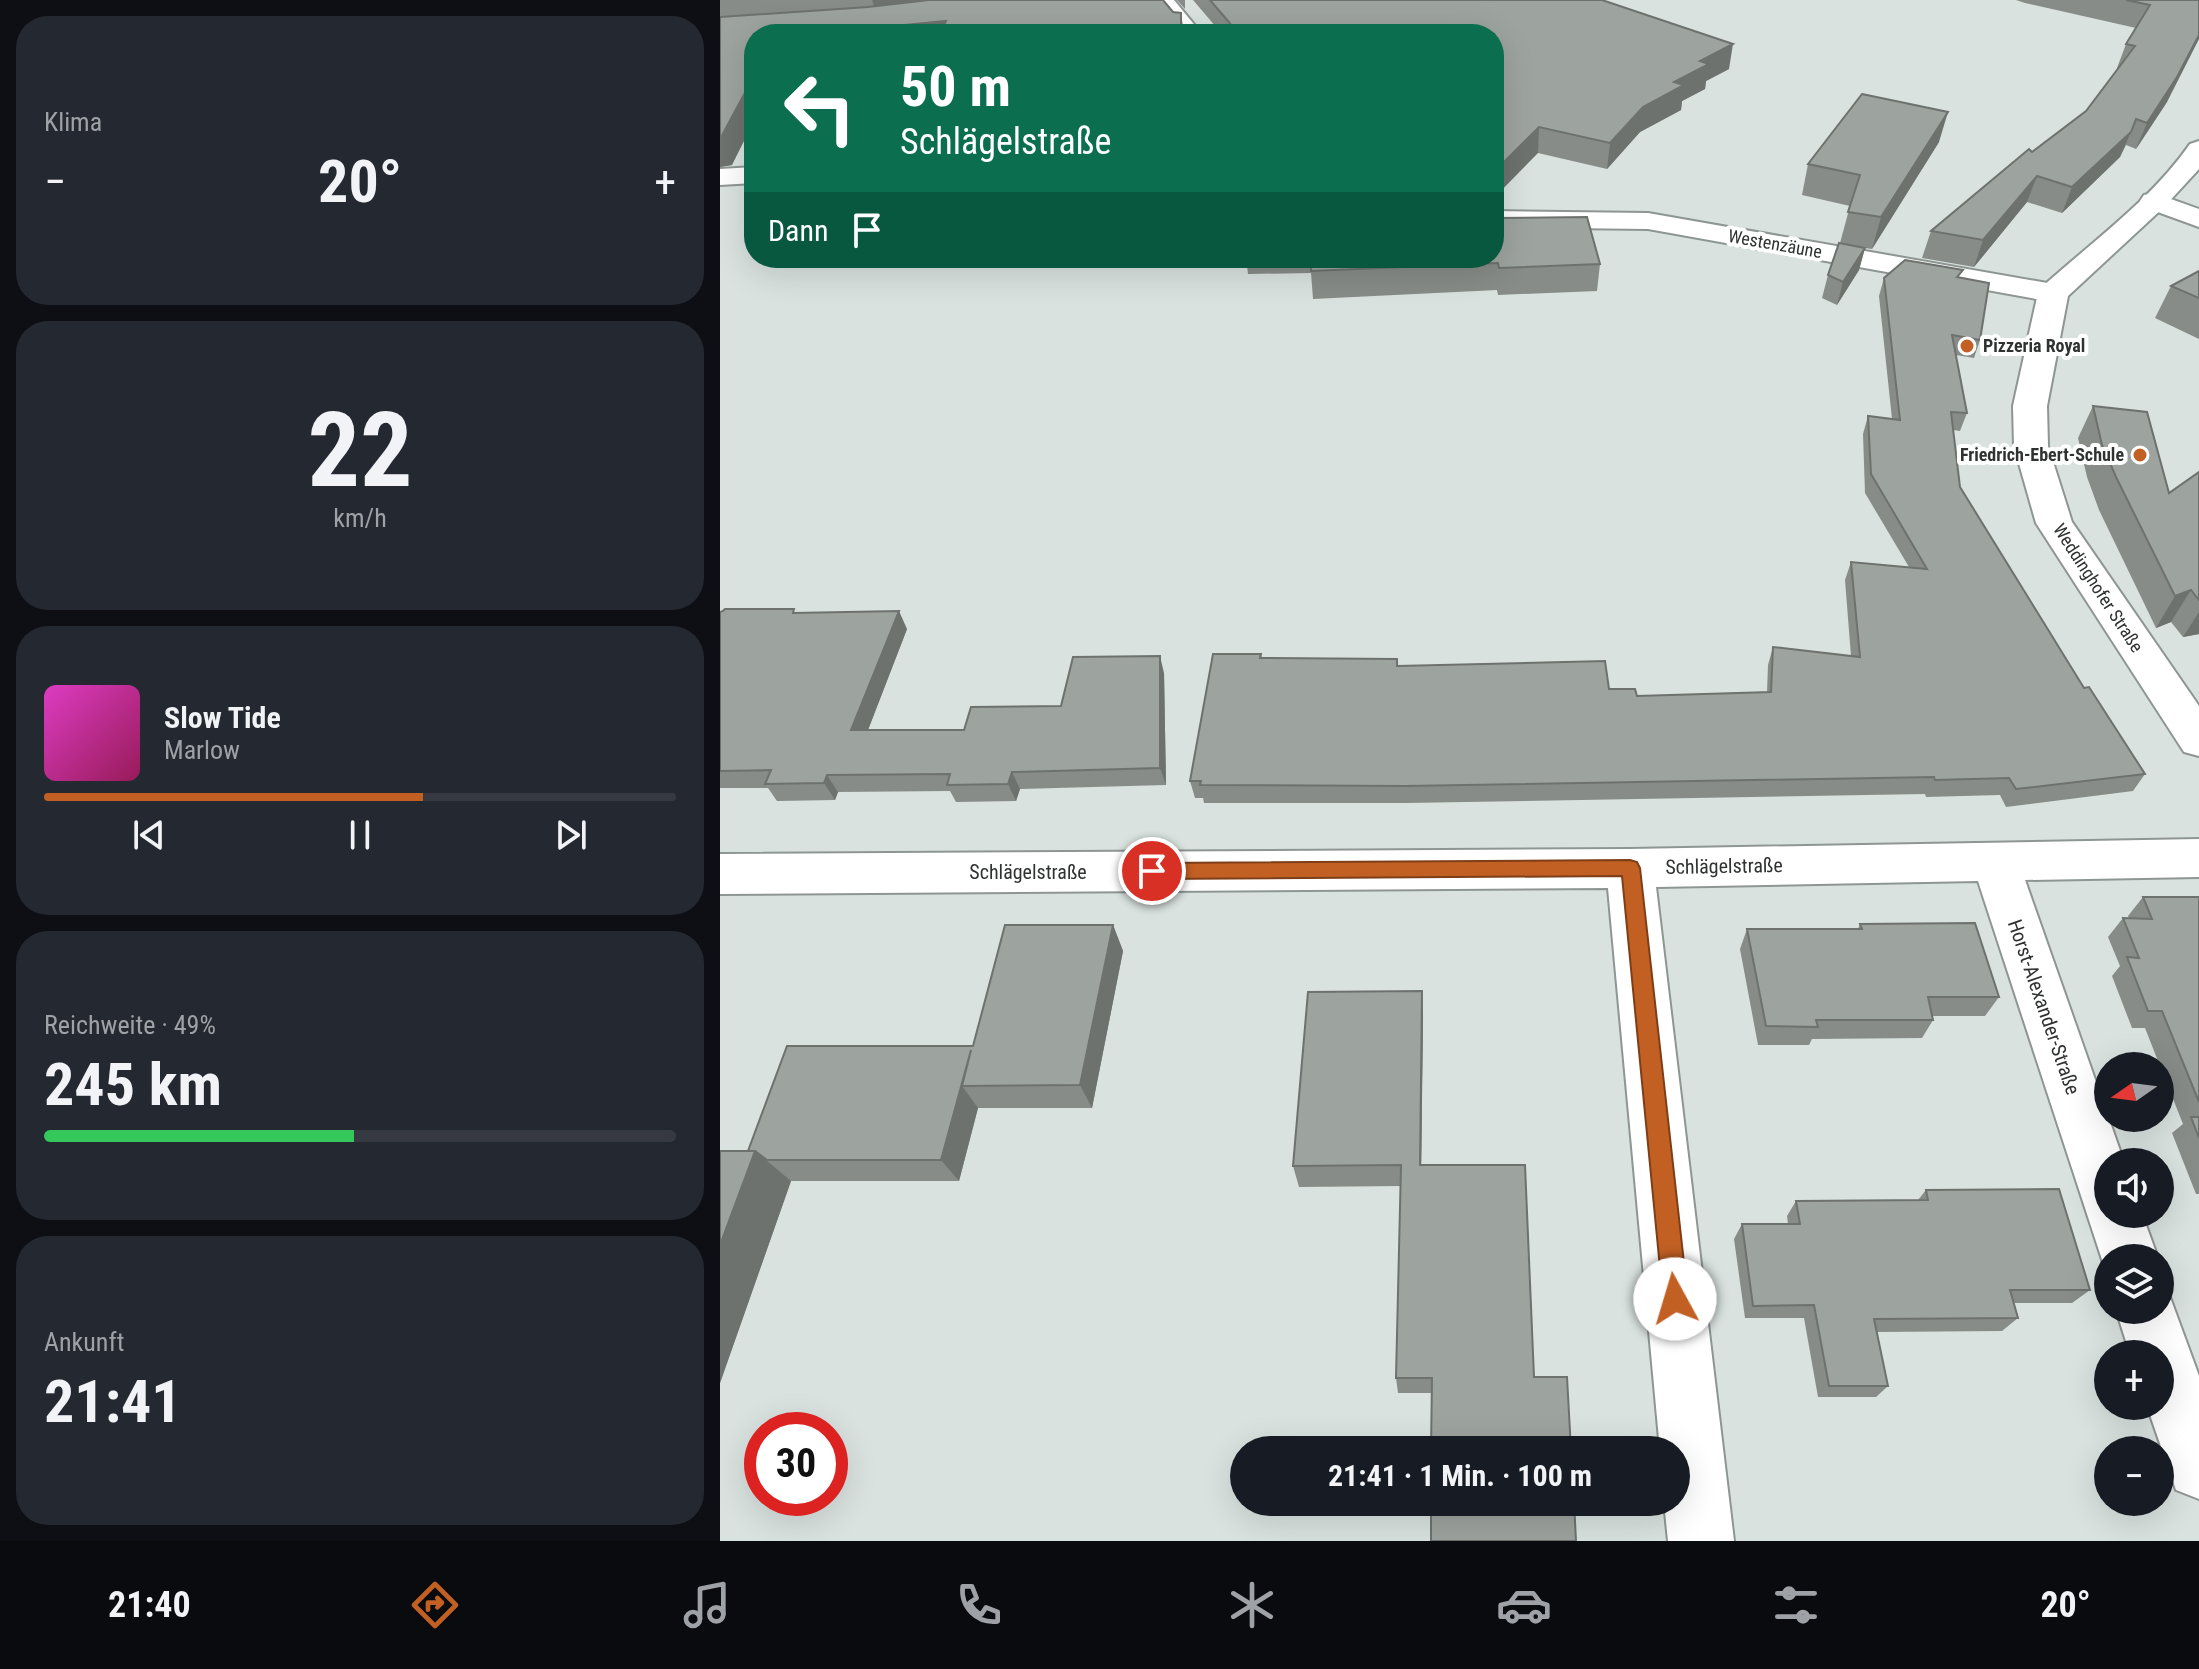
<!DOCTYPE html>
<html lang="de">
<head>
<meta charset="utf-8">
<style>
  body { margin:0; font-family:"Roboto Condensed",sans-serif; background:#242831; color:#f1f3f6; height:100vh; display:flex; flex-direction:column; font-size:30px; white-space:nowrap }
  * { box-sizing:border-box; margin:0 }
  p { font-size:26px; color:#9ea1a6 }
  .icon { flex:none; width:44px; height:44px; fill:none; stroke:currentColor; stroke-width:2; stroke-linecap:round; stroke-linejoin:round }
  .map { position:relative; flex:1; overflow:hidden }
  .details { display:flex; flex-direction:column; gap:16px; padding:16px; background:#0d0f14; width:720px }
  .details>* { flex:none }
  .banner { position:absolute; left:24px; top:24px; width:760px; height:244px; border-radius:32px; box-shadow:0 8px 32px #0002; background:#0b6e4f; color:#fff; overflow:hidden }
  .needle { width:52px; rotate:256deg }
  .tools { position:absolute; left:1374px; top:1052px; display:grid; gap:16px }
  .tools a { display:grid; place-items:center; width:80px; height:80px; border-radius:50%; background:#171b24; box-shadow:0 8px 32px #0002; font-size:40px }
  .speed { position:absolute; left:24px; top:1412px; display:flex; gap:16px; font-size:40px; font-weight:700; text-align:center }
  .speed>* { display:grid; place-content:center; width:104px; height:104px; border-radius:50%; background:#171b24; box-shadow:0 8px 32px #0002; line-height:1 }
  .speed .limit { border:12px solid #d22; background:#fff; color:#111 }
  .pin { position:absolute; display:grid; place-items:center; width:68px; height:68px; color:#fff; margin:-34px; border:4px solid #fff; border-radius:50%; box-shadow:0 2px 8px #0007 }
  .me { position:absolute; width:88px; margin:-44px; rotate:354deg; stroke-linejoin:round; filter:drop-shadow(0 0 6px #0008) }
  .turn { display:flex; align-items:center; gap:28px; height:168px; padding:0 24px; font-size:36px }
  .turn .icon { width:104px; height:104px; stroke-width:2.5 }
  .turn b { display:block; font-size:56px; line-height:68px }
  .then { display:flex; align-items:center; height:76px; padding:0 24px; background:#0003; gap:16px; font-size:30px }
  .big { font-size:60px; font-weight:700; line-height:1.1 }
  .details .card { flex:1; display:flex; flex-direction:column; justify-content:center; gap:12px; min-width:0; padding:0 28px; border-radius:32px; background:#242831 }
  .details .dial { align-items:center; gap:0 }
  .dial b { font-size:104px; line-height:1 }
  .song { display:flex; align-items:center; gap:24px }
  .cover { width:96px; height:96px; border-radius:12px; background:linear-gradient(135deg,hsl(310 70% 55%),hsl(330 70% 35%)) }
  .played { height:8px; border-radius:4px; background:linear-gradient(90deg,#c26024 60%,#363941 60%) }
  .keys { display:flex; justify-content:space-around; direction:ltr }
  .heat { display:flex; justify-content:space-between; align-items:center; font-size:44px; direction:ltr }
  .charge { height:12px; border-radius:6px; background:linear-gradient(90deg,#34c759 49%,#363941 0) }
  .trip { position:absolute; left:510px; top:1436px; width:460px; height:80px; border-radius:40px; background:#171b24; box-shadow:0 8px 32px #0002; font-weight:700; line-height:80px; text-align:center }
  .dock { display:flex; height:128px; justify-content:space-around; align-items:center; background:#090b0e; color:#9ea1a6 }
  .dock .icon { width:56px; height:56px }
  .dock .selected { color:#c26024 }
  .dock b { font-size:36px; color:#f1f3f6 }
  main { display:flex; flex:1; min-height:0 }
  .map>svg:first-child { display:block }
  .lines { fill:none; stroke-linecap:round; stroke-linejoin:round }
  .minor-casing { stroke:#8e9694; stroke-width:4 }
  .tertiary-casing { stroke:#8e9694; stroke-width:4 }
  .minor { fill:#fff; fill-rule:evenodd }
  .tertiary { fill:#fff; fill-rule:evenodd }
  .wall { fill:#878c88 }
  .shaded-wall { fill:#6e726f }
  .building { fill:#9da39e; stroke:#6e726f; stroke-width:2 }
  .route { fill:#c26024; stroke:#7e3e17; stroke-width:2 }
  .poi-dot { fill:#c26024; stroke:#fff; stroke-width:3 }
  .labels { text-anchor:middle; stroke-width:8; stroke-linejoin:round; paint-order:stroke }
  .far-street-label { font-size:18px; fill:#2f3231; stroke:#fff }
  .far-poi-label { font-size:18px; font-weight:bold; fill:#2f3231; stroke:#fff; text-anchor:start }
  .street-label { font-size:20px; fill:#2f3231; stroke:#fff }
</style>
</head>
<body>
<main>
<section class="details">
<div class="card"><p>Klima</p>
<div class="heat"><a>−</a><b class="big">20°</b><a>+</a></div>
</div>
<div class="card dial"><b>22</b><p>km/h</p></div>
<div class="card">
<div class="song"><i class="cover"></i><div><b>Slow Tide</b><p>Marlow</p></div></div>
<div class="played"></div>
<div class="keys"><svg class="icon" aria-label="previous" viewBox="0 0 24 24"><path d="M18 5L8 12l10 7zM5 5v14"/></svg><svg class="icon" aria-label="pause" viewBox="0 0 24 24"><path d="M8 5v14M16 5v14"/></svg><svg class="icon" aria-label="next" viewBox="0 0 24 24"><path d="M6 5l10 7-10 7zM19 5v14"/></svg></div>
</div>
<div class="card"><p>Reichweite · 49%</p><b class="big">245 km</b><div class="charge"></div></div>
<div class="card"><p>Ankunft</p><b class="big">21:41</b></div>
</section>
<div class="map">
<svg width="1479" height="1541" viewBox="0 0 1479 1541">
  <rect width="100%" height="100%" fill="#d9e2df"/>
  <g class="lines">
    <!-- minor casing -->
    <g class="minor-casing">
      <g id="minor">
        <path d="M432,0H454L482,34H459Z"/>
        <path d="M34,167V183L0,185V169Z"/>
        <path d="M1434,193L1479,209V227L1424,207L1420,201L1424,195Z"/>
        <path d="M774,211L928,213L1333,284L1344,287L1348,293L1344,299L1333,302L928,229L774,227Z"/>
        <path d="M1479,839V877L1305,880L1404,1162H1388V1214H1422L1438,1258H1388V1278L1258,881L936,887L1014,1541H948L944,1502H956V1450H940L888,888L0,894V854L910,849Z"/>
        <path d="M1440,1286L1447,1289L1479,1376V1499L1456,1490L1427,1406H1440V1354H1410L1396,1310H1440Z"/>
      </g>
    </g>
    <!-- tertiary casing -->
    <g class="tertiary-casing">
      <path id="tertiary" d="M1479,141V169L1444,207L1348,296L1327,406L1328,446L1352,522L1479,706V756L1464,752L1316,523L1294,446L1293,406L1318,293L1322,287C1372,242 1432,199 1470,144Z"/>
    </g>
    <!-- minor -->
    <use href="#minor" class="minor"/>
    <!-- tertiary -->
    <use href="#tertiary" class="tertiary"/>
  </g>
  <!-- wall -->
  <g class="wall">
    <path d="M0,0H443L34,34L12,165L0,167Z"/>
    <path d="M457,0H465V9Z"/>
    <path d="M473,0H882L1009,69L986,81L985,89L962,101L961,110L920,132L887,169L818,153L774,34H502Z"/>
    <path d="M1296,0H1479L1447,102L1416,149L1406,145L1400,157L1342,213L1307,202L1254,267L1202,258L1211,231L1366,111L1398,68H1397L1406,44L1416,28L1305,3Z"/>
    <path d="M1219,142L1152,249L1145,248L1139,270L1117,305L1102,298L1108,275L1120,243L1130,206L1082,195L1088,164Z"/>
    <path d="M526,258H774L880,264L877,291L778,295L777,290L593,299L591,273L528,274Z"/>
    <path d="M1479,271V339L1435,318L1451,286Z"/>
    <path d="M1164,278H1240L1260,340L1254,358L1236,355L1247,413L1240,431L1233,430L1240,487L1364,688L1425,774L1413,791L1286,807L1280,795L1206,797L1205,794L686,803H484L483,798H475L470,781L541,654L542,658L678,666L889,689L917,696L1047,692L1048,665L1053,647L1131,656L1125,580L1131,562L1189,567L1145,493L1143,434L1148,416L1172,419L1159,296Z"/>
    <path d="M1373,406L1449,493L1479,472V634L1463,637L1451,622L1436,628L1379,510L1367,477L1358,438Z"/>
    <path d="M0,612H77L187,629L148,730H244L341,706L444,673L446,785L300,789L296,801L236,802L230,791L118,792L115,800L57,801L48,788H0Z"/>
    <path d="M1423,897H1479V1194H1476L1452,1133L1463,1124L1440,1066L1425,1028H1412L1392,976L1400,966L1388,937L1403,918H1409L1408,916Z"/>
    <path d="M1140,924L1279,997L1265,1016H1213V1020L1202,1038L1092,1039L1089,1045H1038L1020,949L1027,929H1138Z"/>
    <path d="M393,925L403,951L372,1108H258L239,1181H71L0,1383V1151H28L253,1046Z"/>
    <path d="M702,991L703,1015L701,1165H805L712,1393H678L676,1378L681,1186L579,1187L573,1166Z"/>
    <path d="M1206,1190L1370,1290L1352,1303H1294L1298,1318L1282,1331L1157,1332L1168,1386L1156,1397H1098L1084,1318H1025L1014,1239L1022,1224H1068L1067,1216L1076,1201L1198,1200Z"/>
  </g>
  <!-- shaded-wall -->
  <g class="shaded-wall">
    <path d="M152,0H254L156,11Z"/>
    <path d="M461,13L464,34H461Z"/>
    <path d="M226,21L230,34H92Z"/>
    <path d="M1479,35V39L1447,102L1416,149L1427,123Z"/>
    <path d="M1013,44L1009,69L986,81L985,89L962,101L961,110L920,132L887,169L890,143L923,107L980,61Z"/>
    <path d="M34,76V121L12,165L0,167V139Z"/>
    <path d="M1228,112L1219,142L1152,249L1161,217Z"/>
    <path d="M819,127L818,153L774,198V172Z"/>
    <path d="M1411,132L1400,157L1342,213L1352,187Z"/>
    <path d="M1317,176L1307,202L1254,267L1263,240Z"/>
    <path d="M1145,248L1139,270L1117,305L1123,282Z"/>
    <path d="M1471,590L1451,622L1436,628L1455,596Z"/>
    <path d="M179,611L187,629L141,748L131,730Z"/>
    <path d="M1479,612V634L1463,637Z"/>
    <path d="M440,656L444,673L446,785L440,768Z"/>
    <path d="M292,772L300,789L296,801L288,784Z"/>
    <path d="M107,775L118,792L115,800L104,783Z"/>
    <path d="M393,925L403,951L372,1108L360,1085Z"/>
    <path d="M702,991L703,1015L701,1186L700,1165Z"/>
    <path d="M251,1050L242,1086L258,1108L239,1181L221,1160Z"/>
    <path d="M35,1151L71,1181L0,1383V1245Z"/>
  </g>
  <!-- building -->
  <g class="building">
    <path d="M209,0H443L453,12L461,13V34H221L226,21L92,34H34V76L0,139V17L148,7Z"/>
    <path d="M490,0H882L1013,44L980,61L989,64L954,82L964,85L923,107L890,143L819,127L774,172V34H519Z"/>
    <path d="M1406,0H1479V35L1457,77L1427,123L1416,119L1411,132L1352,187L1317,176L1263,240L1211,231L1309,149L1312,152L1366,111L1415,46L1406,44L1430,5Z"/>
    <path d="M1142,94L1228,112L1161,217L1128,212L1140,175L1088,164Z"/>
    <path d="M867,217L880,264L779,268L778,263L591,271L592,258H774V218Z"/>
    <path d="M1119,243L1145,248L1123,282L1108,275Z"/>
    <path d="M1185,260L1243,270L1237,277L1269,283L1260,340L1232,335L1247,413L1231,412L1240,487L1364,688L1369,687L1425,774L1296,789L1289,778L1215,780L1214,777L685,786L480,785L481,781H470L493,654H541L540,658L677,659V666L885,661L889,689H915L917,696L1051,692L1053,647L1140,657L1131,562L1207,569L1151,474L1148,416L1180,420L1164,278Z"/>
    <path d="M1479,271V298L1451,286Z"/>
    <path d="M1373,406L1427,412L1449,493L1479,472V600L1471,590L1455,596L1396,477L1382,445Z"/>
    <path d="M5,609H74L73,613L179,611L131,730H244L251,707L341,706L353,657L440,656V768L292,772L288,784L227,785L230,774L107,775L104,783L45,784L51,770L0,771V612L3,611Z"/>
    <path d="M1423,897H1479V1102L1442,1011H1428L1407,957L1419,958L1403,918L1432,919Z"/>
    <path d="M1255,923L1279,997H1208L1213,1020H1096L1098,1027L1046,1026L1027,929H1142L1140,924Z"/>
    <path d="M285,925H393L360,1085L242,1086L251,1050L221,1160H47L35,1151H28L67,1046H253Z"/>
    <path d="M702,991L700,1165H805L814,1377H847L851,1450H711L712,1378H676L681,1165L573,1166L588,992Z"/>
    <path d="M1471,1117H1479V1138Z"/>
    <path d="M0,1151H35L0,1245Z"/>
    <path d="M1339,1189L1370,1290H1290L1298,1318L1154,1319L1168,1386H1109L1094,1305L1033,1306L1022,1224H1080L1076,1201L1208,1200L1206,1190Z"/>
    <path d="M711,1502H854L856,1541H711Z"/>
  </g>
  <!-- route -->
  <path class="route" d="M910,860L917,862L920,868L968,1299L964,1307L955,1311L947,1307L943,1299L902,876L432,879L425,877L422,871L425,866L432,863Z"/>
  <!-- markers -->
  <g class="poi-dot">
    <circle cx="1247" cy="346" r="8"/>
    <circle cx="1420" cy="455" r="8"/>
  </g>
  <g class="labels">
    <!-- far-street labels -->
    <g class="far-street-label">
      <text transform="translate(1055 244) rotate(10)" y="6">Westenzäune</text>
      <text transform="translate(1378 588) rotate(57)" y="6">Weddinghofer Straße</text>
    </g>
    <!-- far-poi labels -->
    <g class="far-poi-label">
      <text x="1263" y="352">Pizzeria Royal</text>
      <text x="1404" y="461" text-anchor="end">Friedrich-Ebert-Schule</text>
    </g>
    <!-- street labels -->
    <g class="street-label">
      <text transform="translate(1004 866) rotate(-1)" y="7">Schlägelstraße</text>
      <text x="308" y="879">Schlägelstraße</text>
      <text transform="translate(1324 1007) rotate(71)" y="7">Horst-Alexander-Straße</text>
    </g>
  </g>
</svg>
<div class="tools">
<a><svg class="needle" viewBox="-14 -14 28 28"><path d="M0-13l5 13h-10z" fill="#e53935"/><path d="M0 13l5-13h-10z" fill="#9ea1a6"/></svg></a>
<a><svg class="icon" aria-label="sound" viewBox="0 0 24 24"><path d="M4 9h4l5-4v14l-5-4H4zM17 9q2 3 0 6"/></svg></a>
<a><svg class="icon" aria-label="layers" viewBox="0 0 24 24"><path d="M12 4l9 5-9 5-9-5zM3 14l9 5 9-5"/></svg></a>
<a>+</a>
<a>−</a>
</div>
<div class="speed"><div class="limit">30</div></div>
<div class="pin" style="left:432px;top:871px;background:#d93025"><svg class="icon" aria-label="arrive" viewBox="0 0 24 24"><path d="M6 21V4h12l-3 4 3 4H6"/></svg></div>
<svg class="me" style="left:955px;top:1299px" viewBox="-20 -20 40 40"><circle r="19" fill="#fff"/><path d="M0-13L10 11 0 6-10 11z" fill="#c26024"/></svg>
<div class="trip">21:41 · 1 Min. · 100 m</div>
<div class="banner">
<div class="turn"><svg class="icon" aria-label="left" viewBox="0 0 24 24"><path d="M17 20v-9H6M10 6l-5 5 5 5"/></svg><div><b>50 m</b>Schlägelstraße</div></div>
<div class="then">Dann<svg class="icon" aria-label="arrive" viewBox="0 0 24 24"><path d="M6 21V4h12l-3 4 3 4H6"/></svg></div>
</div>
</div>
</main>
<nav class="dock">
<b>21:40</b>
<svg class="icon selected" aria-label="directions" viewBox="0 0 24 24"><path d="M12 3l9 9-9 9-9-9zM9 14v-3h6M13 9l2 2-2 2"/></svg>
<svg class="icon" aria-label="music" viewBox="0 0 24 24"><path d="M9 18V5l10-2v13"/><circle cx="6" cy="18" r="3"/><circle cx="16" cy="16" r="3"/></svg>
<svg class="icon" aria-label="phone" viewBox="0 0 24 24"><path d="M5 4h4l2 5-3 2q2 4 5 5l2-3 5 2v4C11 20 4 13 5 4z"/></svg>
<svg class="icon" aria-label="climate" viewBox="0 0 24 24"><path d="M12 3v18M4 7l16 10M4 17L20 7"/></svg>
<svg class="icon" aria-label="car" viewBox="0 0 24 24"><path d="M5 17H2v-5l4-1 3-4h7l3 4 3 1v5h-3M9 17h6M6 11h13"/><circle cx="7" cy="17" r="2"/><circle cx="17" cy="17" r="2"/></svg>
<svg class="icon" aria-label="filters" viewBox="0 0 24 24"><path d="M4 7h16M4 17h16"/><circle cx="9" cy="7" r="2"/><circle cx="15" cy="17" r="2"/></svg>
<b>20°</b>
</nav>
</body>
</html>
